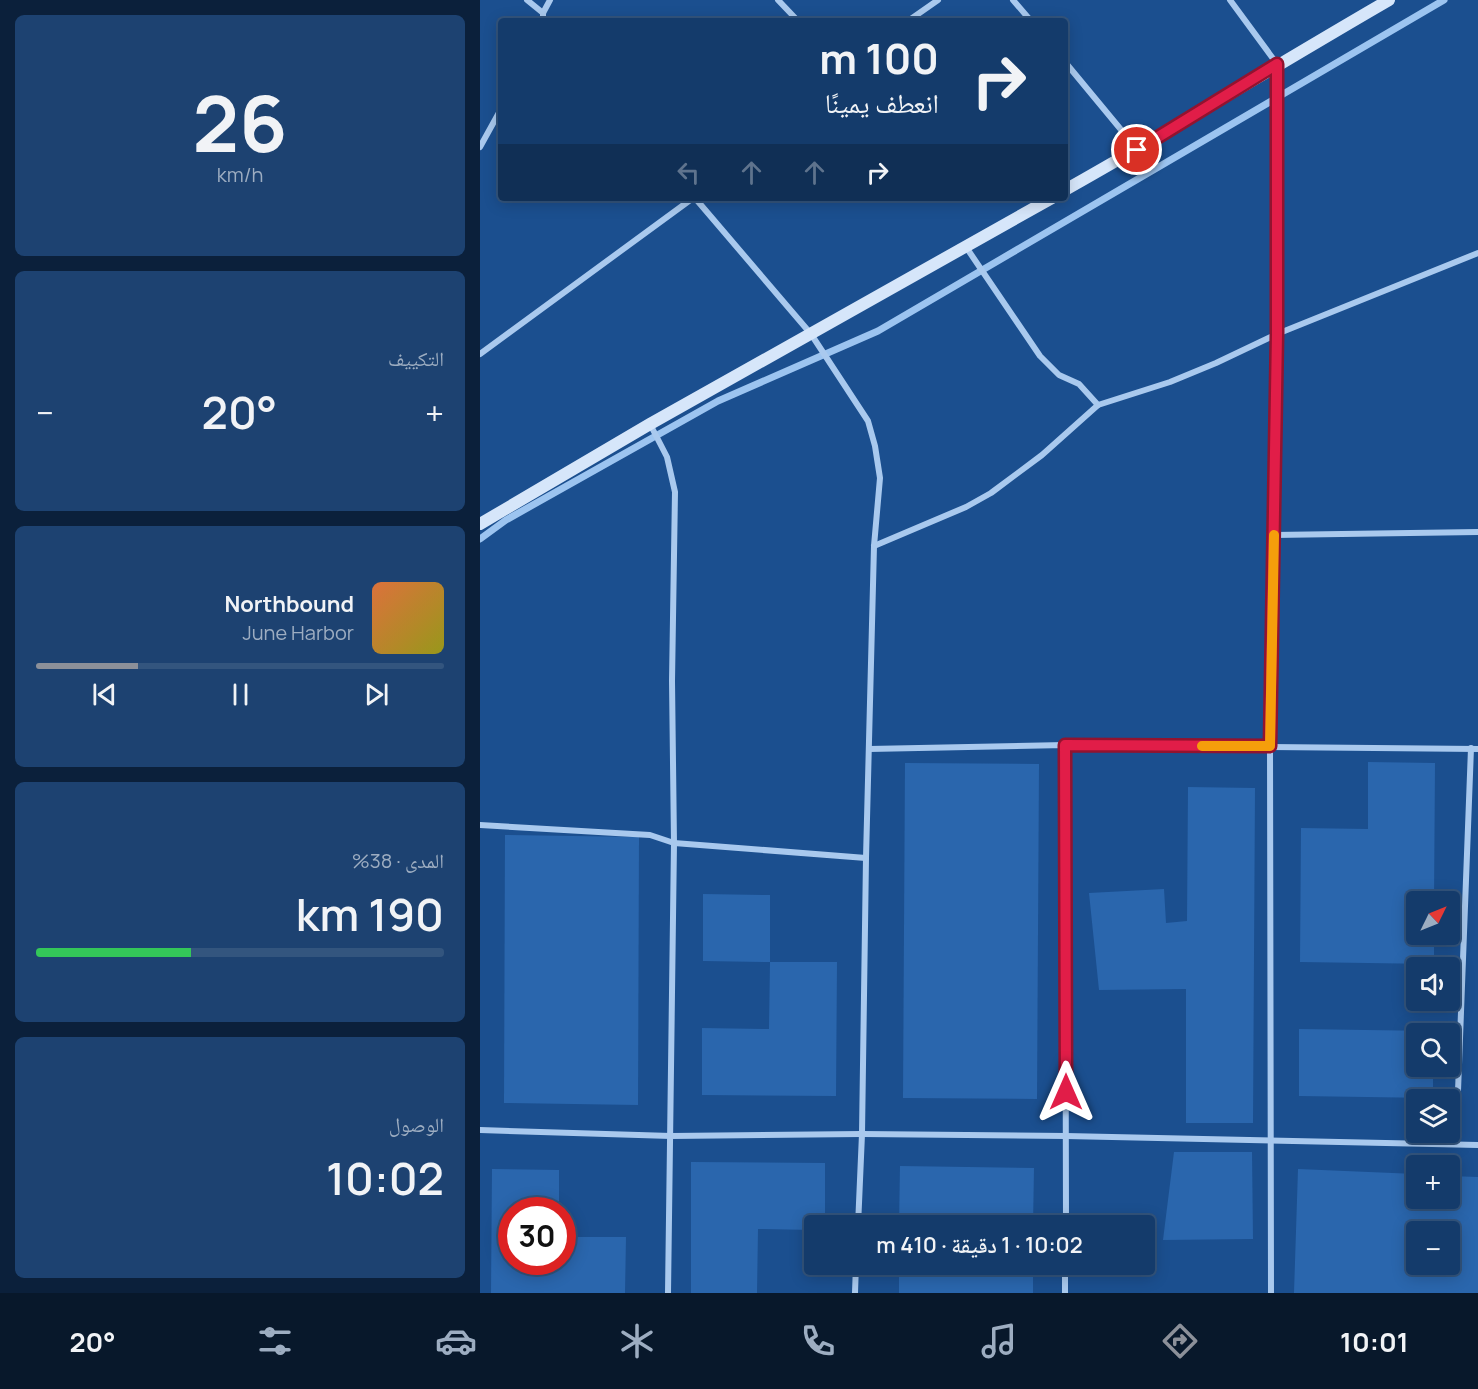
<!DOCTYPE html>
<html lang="ar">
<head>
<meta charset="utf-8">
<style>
  body { margin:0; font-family:Manrope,"Noto Naskh Arabic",sans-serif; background:#1d4271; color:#f1f3f6; direction:rtl; height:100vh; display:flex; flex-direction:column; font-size:22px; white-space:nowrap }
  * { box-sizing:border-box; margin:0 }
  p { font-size:20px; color:#9dadc1 }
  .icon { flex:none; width:33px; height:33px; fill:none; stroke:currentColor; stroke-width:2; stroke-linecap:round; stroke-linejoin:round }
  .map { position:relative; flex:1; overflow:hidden; direction:ltr }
  .details { display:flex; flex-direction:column; gap:15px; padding:15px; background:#0b203b; width:480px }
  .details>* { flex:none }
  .top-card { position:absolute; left:18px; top:18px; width:570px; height:183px; border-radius:6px; box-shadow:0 3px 15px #0003,0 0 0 2px #33557e; direction:rtl; background:#143b6b; color:#f1f3f6; overflow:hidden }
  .needle { width:39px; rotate:47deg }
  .controls { position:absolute; left:926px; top:891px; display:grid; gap:12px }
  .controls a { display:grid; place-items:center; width:54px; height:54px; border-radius:6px; background:#143b6b; box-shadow:0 3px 15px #0003,0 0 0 2px #33557e; font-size:30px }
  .speed { position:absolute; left:18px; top:1197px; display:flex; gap:12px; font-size:30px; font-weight:700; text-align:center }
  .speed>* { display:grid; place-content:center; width:78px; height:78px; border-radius:50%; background:#143b6b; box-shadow:0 3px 15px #0003,0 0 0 2px #33557e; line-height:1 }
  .speed .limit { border:9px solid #d22; background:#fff; color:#111 }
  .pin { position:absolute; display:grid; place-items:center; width:51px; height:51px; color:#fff; margin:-26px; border:3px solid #fff; border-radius:50%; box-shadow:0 2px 6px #0007 }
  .me { position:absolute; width:66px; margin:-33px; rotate:0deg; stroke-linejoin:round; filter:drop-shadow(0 0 4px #0008) }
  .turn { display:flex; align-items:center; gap:21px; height:126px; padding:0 30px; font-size:27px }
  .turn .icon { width:78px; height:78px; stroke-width:2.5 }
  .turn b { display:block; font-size:42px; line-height:51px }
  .lanes { display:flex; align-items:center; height:57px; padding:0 30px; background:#0003; justify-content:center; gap:30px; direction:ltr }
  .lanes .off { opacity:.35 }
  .big { font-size:45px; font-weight:600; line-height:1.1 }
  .details .card { flex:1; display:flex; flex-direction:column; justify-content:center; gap:9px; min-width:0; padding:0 21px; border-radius:9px; background:#1d4271 }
  .details .dial { align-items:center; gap:0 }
  .dial b { font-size:78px; line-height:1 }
  .song { display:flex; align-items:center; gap:18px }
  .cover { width:72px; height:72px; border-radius:9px; background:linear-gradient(135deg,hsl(20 70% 55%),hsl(60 70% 35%)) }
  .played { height:6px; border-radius:3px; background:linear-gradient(90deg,#8c9099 25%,#33557e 25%) }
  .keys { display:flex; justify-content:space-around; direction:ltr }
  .heat { display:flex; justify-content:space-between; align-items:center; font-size:33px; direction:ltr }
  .charge { height:9px; border-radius:4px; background:linear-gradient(90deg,#34c759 38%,#33557e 0) }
  .trip { position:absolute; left:324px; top:1215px; width:351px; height:60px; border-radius:6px; background:#143b6b; box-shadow:0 3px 15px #0003,0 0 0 2px #33557e; font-weight:600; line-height:60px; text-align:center; direction:rtl }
  .tabs { display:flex; height:96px; justify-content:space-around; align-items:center; background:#08182b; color:#9dadc1 }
  .tabs .icon { width:42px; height:42px }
  .tabs .current { color:#8c9099 }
  .tabs b { font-size:27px; color:#f1f3f6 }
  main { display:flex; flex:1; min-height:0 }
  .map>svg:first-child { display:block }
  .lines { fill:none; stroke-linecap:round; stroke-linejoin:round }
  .stream { stroke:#9cc4f0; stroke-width:7 }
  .building { fill:#2a66ad; fill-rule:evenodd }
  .street { stroke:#a9c9ee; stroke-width:6 }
  .secondary { stroke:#d6e6fa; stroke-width:12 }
  .route-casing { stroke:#92132f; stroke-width:15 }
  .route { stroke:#e11d48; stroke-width:10 }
  .slow { stroke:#f59e0b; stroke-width:10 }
</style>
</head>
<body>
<main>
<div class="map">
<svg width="998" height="1293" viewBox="0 0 998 1293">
  <rect width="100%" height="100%" fill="#1b4f8f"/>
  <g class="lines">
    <!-- stream -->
    <path class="stream" d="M0,539L26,520L238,401L398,331L964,0"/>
  </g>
  <!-- building -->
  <g class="building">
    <path d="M888,762L955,763L954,902H936V934H954V964L820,962L821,828L888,829Z"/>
    <path d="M425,763L559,764L557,1099L423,1098Z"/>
    <path d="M708,787L775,788L773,1123H706V989L619,990L609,893L684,889L686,923L707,921Z"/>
    <path d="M25,835L159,837L158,1105L24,1103Z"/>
    <path d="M223,894L290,895V962L223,961Z"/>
    <path d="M290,962H357L356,1096L222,1095V1028L289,1029Z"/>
    <path d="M819,1029L953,1031V1034H936V1066H953V1098L819,1096Z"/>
    <path d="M694,1152H772L773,1239L683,1240Z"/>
    <path d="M211,1162L345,1163V1226H334V1230L278,1229L277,1293H211Z"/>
    <path d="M420,1166L554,1168L553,1226H419Z"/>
    <path d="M12,1169L79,1170V1210H32V1262H82V1237H146L145,1293H11Z"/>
    <path d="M818,1169L936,1174V1198H969V1176L998,1177V1293H814ZM936,1232H969V1264H936Z"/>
    <rect x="419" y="1264" width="134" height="29"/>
  </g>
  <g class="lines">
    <!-- street -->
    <g class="street">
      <path d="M47,0L63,13"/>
      <path d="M298,0L318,21"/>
      <path d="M533,0L551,21"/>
      <path d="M750,0L797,64V334L790,746L791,1293"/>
      <path d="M63,21V13L70,0"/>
      <path d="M428,21L458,0"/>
      <path d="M585,62L657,149"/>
      <path d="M0,147L21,109"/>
      <path d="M215,198L331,334L388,421L395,446L400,478L394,546L386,858L382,1134L378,1226"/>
      <path d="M486,247L560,356L579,375L599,384L618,405"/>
      <path d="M0,354L213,198"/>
      <path d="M170,424L187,457L195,492L192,681L194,843L188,1293"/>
      <path d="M794,535L998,532"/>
      <path d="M394,546L486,507L511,493L562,455L618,405L690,382L736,363L797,334L998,253"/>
      <path d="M585,745L586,1226"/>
      <path d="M389,749L585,745L998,749"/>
      <path d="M0,825L170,835L194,843L386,858"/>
      <path d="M0,1130L191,1136L382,1134L586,1136L998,1145"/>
      <path d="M976,1144L991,748"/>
      <path d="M375,1293L376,1264"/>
      <path d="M585,1293V1264"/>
    </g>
    <!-- secondary -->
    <g class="secondary">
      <path d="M585,190C694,129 800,63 909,0"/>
      <path d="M0,524L170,424L572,198"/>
    </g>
  </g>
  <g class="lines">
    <!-- route casing -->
    <g class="route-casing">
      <path id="route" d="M586,1092L585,745L790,746L797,334V64L657,150"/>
    </g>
    <!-- route -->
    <use href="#route" class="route"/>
    <!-- slow -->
    <path class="slow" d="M722,746H790L794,535"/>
  </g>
</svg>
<div class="controls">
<a><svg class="needle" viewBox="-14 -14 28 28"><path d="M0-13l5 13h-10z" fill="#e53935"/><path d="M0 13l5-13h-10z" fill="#9dadc1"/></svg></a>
<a><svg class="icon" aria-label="sound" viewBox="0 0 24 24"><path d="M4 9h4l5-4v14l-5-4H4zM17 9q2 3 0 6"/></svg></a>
<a><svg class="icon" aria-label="search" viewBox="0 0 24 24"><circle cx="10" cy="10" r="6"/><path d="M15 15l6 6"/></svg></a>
<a><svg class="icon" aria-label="layers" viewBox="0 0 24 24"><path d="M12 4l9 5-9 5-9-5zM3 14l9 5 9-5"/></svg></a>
<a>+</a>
<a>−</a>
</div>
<div class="speed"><div class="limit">30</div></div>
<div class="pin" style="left:657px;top:150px;background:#d93025"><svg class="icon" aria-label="arrive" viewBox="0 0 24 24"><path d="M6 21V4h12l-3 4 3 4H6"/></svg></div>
<svg class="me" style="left:586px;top:1092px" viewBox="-20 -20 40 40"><path d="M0-17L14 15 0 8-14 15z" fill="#e11d48" stroke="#fff" stroke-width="4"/></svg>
<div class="trip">10:02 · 1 دقيقة · 410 m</div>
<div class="top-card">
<div class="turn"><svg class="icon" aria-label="right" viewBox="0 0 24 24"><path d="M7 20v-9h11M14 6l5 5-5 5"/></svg><div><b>100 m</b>انعطف يمينًا</div></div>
<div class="lanes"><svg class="icon off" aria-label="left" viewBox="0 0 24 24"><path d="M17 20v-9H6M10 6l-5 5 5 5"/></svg><svg class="icon off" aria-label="ahead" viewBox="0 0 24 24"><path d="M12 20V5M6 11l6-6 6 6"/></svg><svg class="icon off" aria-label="ahead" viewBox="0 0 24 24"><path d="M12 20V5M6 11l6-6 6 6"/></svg><svg class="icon" aria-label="right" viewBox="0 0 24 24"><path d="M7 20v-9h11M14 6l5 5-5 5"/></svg></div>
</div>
</div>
<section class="details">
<div class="card dial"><b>26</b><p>km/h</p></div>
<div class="card"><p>التكييف</p>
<div class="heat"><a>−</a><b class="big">20°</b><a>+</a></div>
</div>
<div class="card">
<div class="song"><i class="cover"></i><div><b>Northbound</b><p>June Harbor</p></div></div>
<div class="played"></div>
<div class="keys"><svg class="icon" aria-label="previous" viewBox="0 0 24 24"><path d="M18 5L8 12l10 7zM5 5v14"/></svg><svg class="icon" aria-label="pause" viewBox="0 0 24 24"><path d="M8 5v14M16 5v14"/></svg><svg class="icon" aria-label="next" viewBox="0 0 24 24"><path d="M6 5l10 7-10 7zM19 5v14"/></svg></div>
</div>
<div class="card"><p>المدى · 38%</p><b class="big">190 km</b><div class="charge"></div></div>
<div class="card"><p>الوصول</p><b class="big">10:02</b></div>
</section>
</main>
<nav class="tabs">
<b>10:01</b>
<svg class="icon current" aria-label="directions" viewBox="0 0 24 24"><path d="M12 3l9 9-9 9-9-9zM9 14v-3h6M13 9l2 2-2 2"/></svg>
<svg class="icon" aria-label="music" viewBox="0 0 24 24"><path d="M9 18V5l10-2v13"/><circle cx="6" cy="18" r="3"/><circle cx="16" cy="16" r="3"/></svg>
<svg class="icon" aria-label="phone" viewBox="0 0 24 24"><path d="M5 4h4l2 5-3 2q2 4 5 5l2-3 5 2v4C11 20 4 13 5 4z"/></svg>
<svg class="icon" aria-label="climate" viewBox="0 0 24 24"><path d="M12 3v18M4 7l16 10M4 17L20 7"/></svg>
<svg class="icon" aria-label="car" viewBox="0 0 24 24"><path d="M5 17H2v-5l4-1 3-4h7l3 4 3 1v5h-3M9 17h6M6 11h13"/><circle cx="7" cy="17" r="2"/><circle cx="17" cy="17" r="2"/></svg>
<svg class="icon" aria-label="filters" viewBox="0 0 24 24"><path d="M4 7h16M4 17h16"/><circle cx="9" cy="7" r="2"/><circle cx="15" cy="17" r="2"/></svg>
<b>20°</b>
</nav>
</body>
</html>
